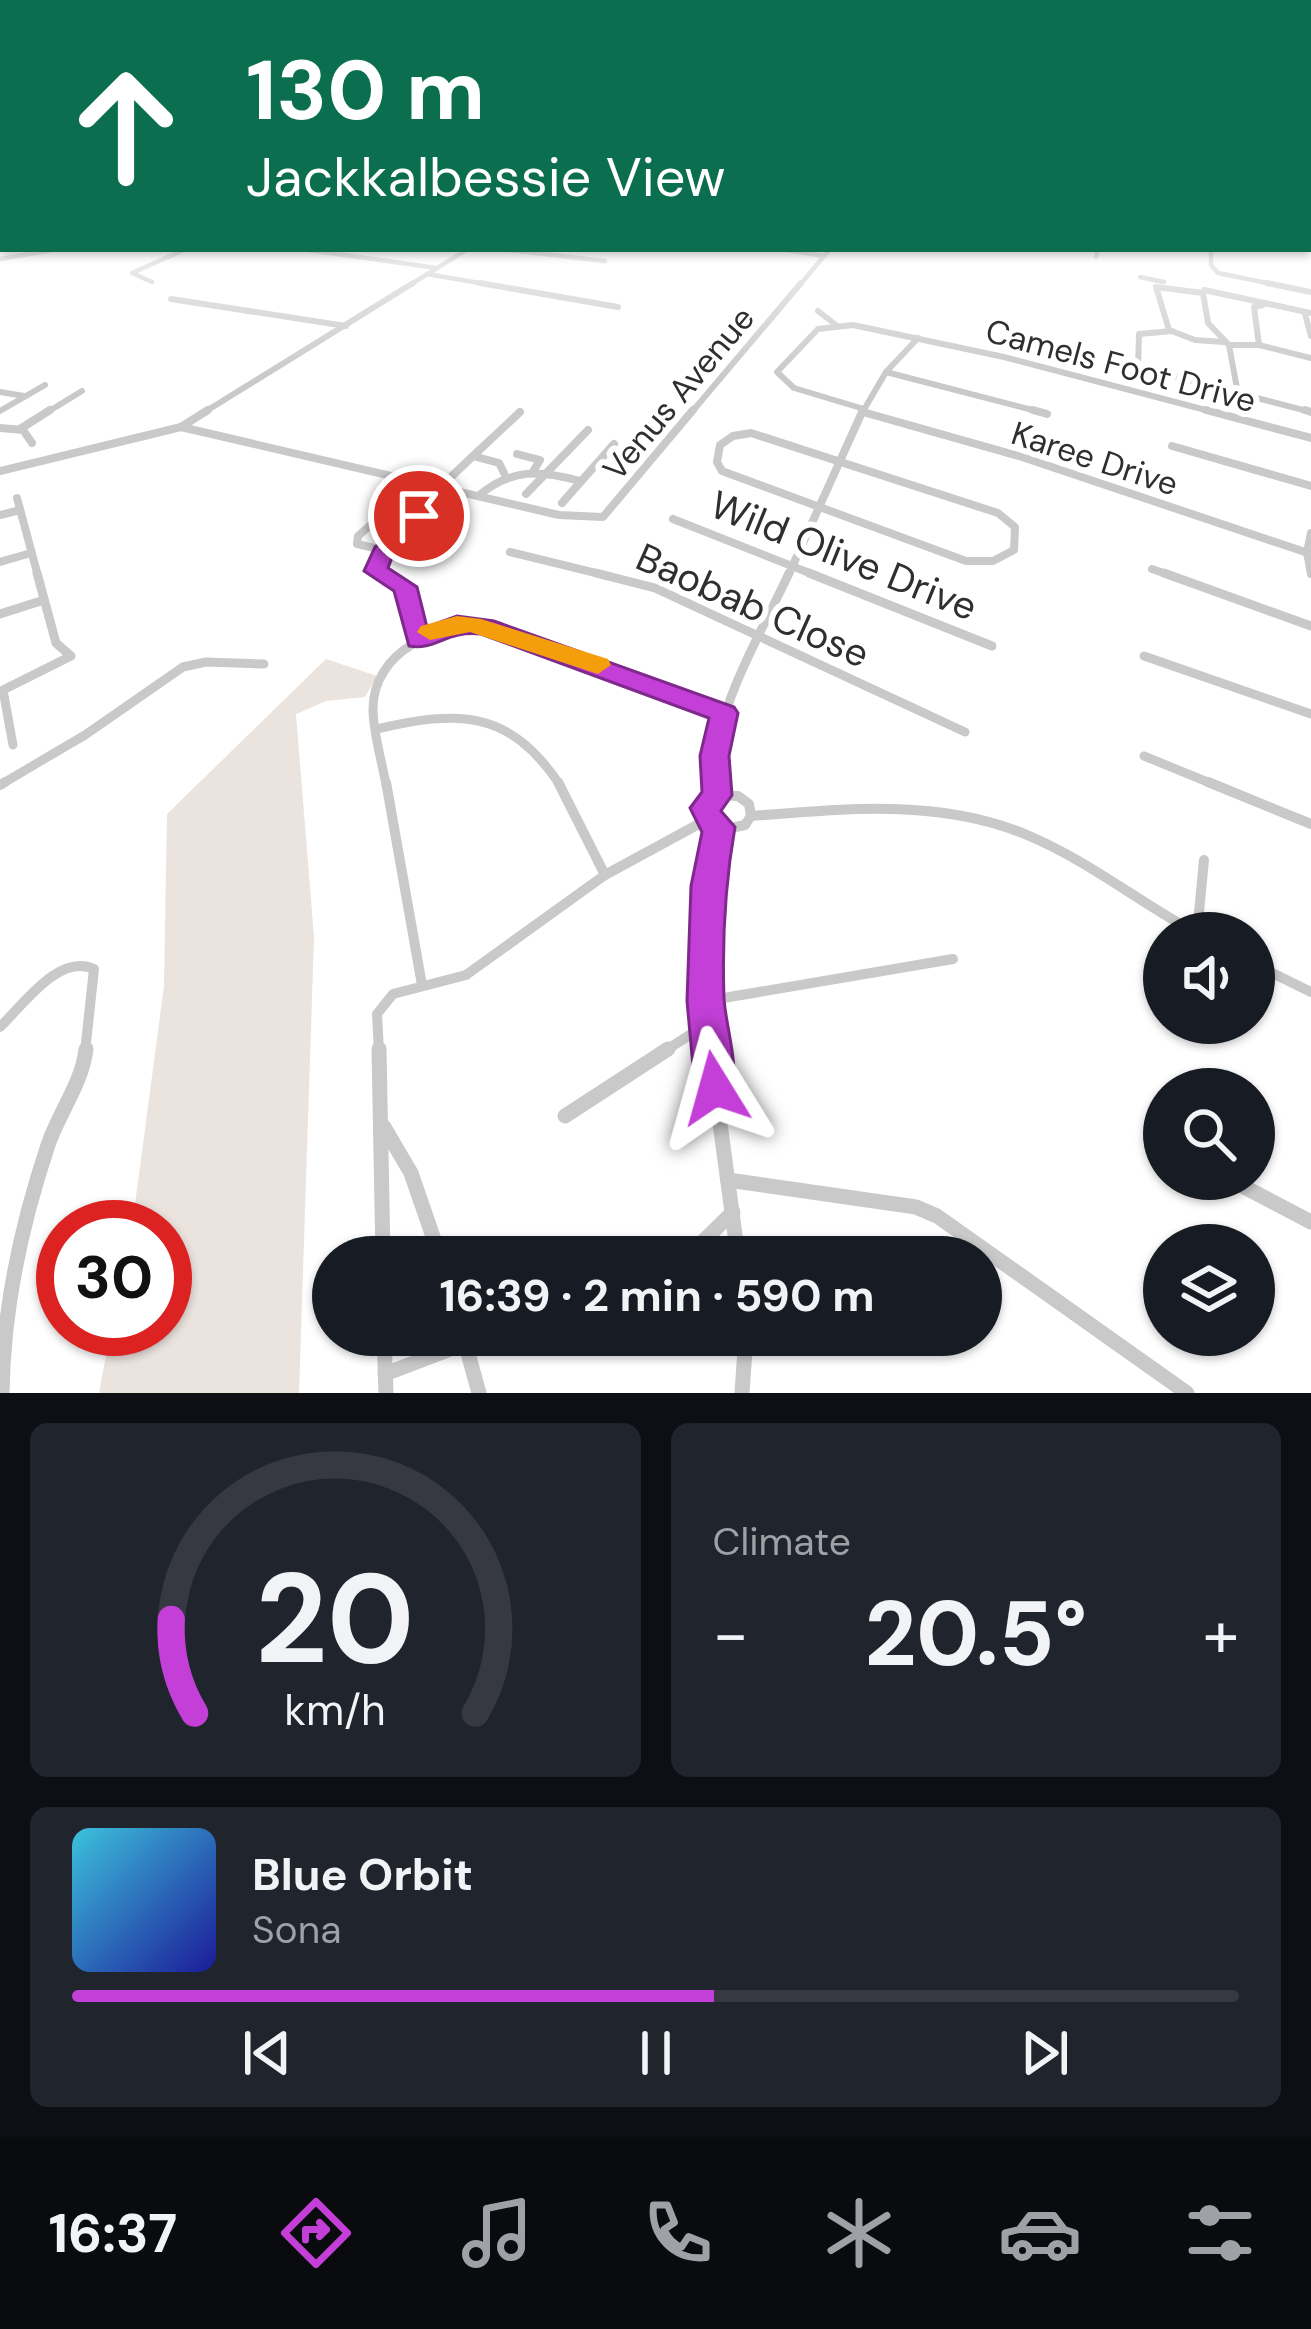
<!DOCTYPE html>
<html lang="en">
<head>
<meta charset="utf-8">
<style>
  body { margin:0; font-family:"DM Sans",sans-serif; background:#20242c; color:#f1f3f6; height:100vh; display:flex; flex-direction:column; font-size:45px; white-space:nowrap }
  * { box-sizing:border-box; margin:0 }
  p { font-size:39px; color:#9ea1a6 }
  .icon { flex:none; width:66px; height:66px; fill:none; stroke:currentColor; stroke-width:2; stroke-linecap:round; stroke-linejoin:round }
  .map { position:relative; height:1393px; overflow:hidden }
  .panel { display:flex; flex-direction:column; gap:30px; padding:30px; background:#0d0f14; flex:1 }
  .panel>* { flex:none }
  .banner { position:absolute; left:0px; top:0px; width:1311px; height:252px; box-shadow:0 3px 9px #0004; background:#0b6e4f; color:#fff; overflow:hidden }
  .buttons { position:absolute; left:1143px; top:912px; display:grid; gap:24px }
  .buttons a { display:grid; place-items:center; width:132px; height:132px; border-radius:50%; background:#171b24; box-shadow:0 3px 9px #0004; font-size:60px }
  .speed { position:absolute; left:36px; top:1200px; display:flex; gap:24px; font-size:60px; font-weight:700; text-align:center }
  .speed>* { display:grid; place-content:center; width:156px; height:156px; border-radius:50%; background:#171b24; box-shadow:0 3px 9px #0004; line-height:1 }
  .speed .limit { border:18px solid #d22; background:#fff; color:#111 }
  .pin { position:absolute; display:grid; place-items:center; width:102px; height:102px; color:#fff; margin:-51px; border:6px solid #fff; border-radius:50%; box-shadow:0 3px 12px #0007 }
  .me { position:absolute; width:132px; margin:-66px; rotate:352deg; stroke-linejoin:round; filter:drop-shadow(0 0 9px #0008) }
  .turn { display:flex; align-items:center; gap:42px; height:252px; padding:0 48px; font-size:54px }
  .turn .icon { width:156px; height:156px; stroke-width:2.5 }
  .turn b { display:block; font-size:84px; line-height:102px }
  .big { font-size:90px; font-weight:700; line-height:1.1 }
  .panel .tile { flex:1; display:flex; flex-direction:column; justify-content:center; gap:18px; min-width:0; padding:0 42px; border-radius:18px; background:#20242c }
  .panel .dial { align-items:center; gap:0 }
  .dial svg { height:312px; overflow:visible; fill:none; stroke:#363941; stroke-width:7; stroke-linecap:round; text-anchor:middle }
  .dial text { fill:#f1f3f6; stroke:none }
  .song { display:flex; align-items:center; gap:36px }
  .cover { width:144px; height:144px; border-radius:18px; background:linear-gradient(135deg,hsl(190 70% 55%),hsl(240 70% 35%)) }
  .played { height:12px; border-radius:6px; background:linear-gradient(90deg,#c33fd7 55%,#363941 55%) }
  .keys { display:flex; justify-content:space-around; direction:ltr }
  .heat { display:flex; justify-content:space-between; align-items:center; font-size:66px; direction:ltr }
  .panel .tiles { flex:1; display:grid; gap:30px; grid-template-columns:1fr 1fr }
  .tile:last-child { grid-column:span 2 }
  .trip { position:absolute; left:312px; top:1236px; width:690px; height:120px; border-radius:60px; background:#171b24; box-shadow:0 3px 9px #0004; font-weight:700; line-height:120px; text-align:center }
  .dock { display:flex; height:192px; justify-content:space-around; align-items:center; background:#090b0e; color:#9ea1a6 }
  .dock .icon { width:84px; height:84px }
  .dock .current { color:#c33fd7 }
  .dock b { font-size:54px; color:#f1f3f6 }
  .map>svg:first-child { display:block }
  .green { fill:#ebe3de }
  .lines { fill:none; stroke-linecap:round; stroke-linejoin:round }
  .street-far5 { stroke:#c9c9c9; stroke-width:4.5 }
  .street-far4 { stroke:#c9c9c9; stroke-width:6 }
  .street-far3 { stroke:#c9c9c9; stroke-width:8 }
  .street-far2 { stroke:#c9c9c9; stroke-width:9 }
  .street-far1 { stroke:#c9c9c9; stroke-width:10 }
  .street { stroke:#c9c9c9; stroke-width:15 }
  .route { fill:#c33fd7; stroke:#7f298c; stroke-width:3 }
  .slow { fill:#f59e0b }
  .labels { text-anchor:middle; stroke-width:12; stroke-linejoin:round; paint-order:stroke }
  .far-street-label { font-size:33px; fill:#2f2f2f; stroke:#fff }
  .street-label { font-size:39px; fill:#2f2f2f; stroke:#fff }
</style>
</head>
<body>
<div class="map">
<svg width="1311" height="1393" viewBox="0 0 1311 1393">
  <rect width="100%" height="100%" fill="#fff"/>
  <!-- green -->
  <path class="green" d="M326,659L377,676L365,697L326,701L296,714L314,937L299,1393H99L111,1329H165V1227H132L164,986L167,814Z"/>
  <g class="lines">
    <!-- street-far5 -->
    <g class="street-far5">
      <path d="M301,249L437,268"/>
      <path d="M500,249L605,261"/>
      <path d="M780,249L824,256"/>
      <path d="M1191,249H1211"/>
      <path d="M1211,252V265L1218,273L1282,286"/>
      <path d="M1096,257L1098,249"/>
      <path d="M0,259L59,249"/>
      <path d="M427,274L497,286"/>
      <path d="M1140,277L1164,282"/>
      <path d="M152,282L132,273L186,249"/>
      <path d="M408,286L468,249"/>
      <path d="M799,286L830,249"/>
    </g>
    <!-- street-far4 -->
    <g class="street-far4">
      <path d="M480,283L618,307"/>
      <path d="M1267,283L1311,292"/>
      <path d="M1204,290L1311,313"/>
      <path d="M171,299L346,326"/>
      <path d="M818,311L836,325"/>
      <path d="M1305,314L1311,336"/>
      <path d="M1172,331L1139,334L1138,367L1311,412"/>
      <path d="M1224,342L1195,340L1169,330L1156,287L1203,293L1208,323L1229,345"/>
      <path d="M1259,345L1254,307L1263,305"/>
      <path d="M886,372L1044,413"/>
      <path d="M0,392L24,396"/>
      <path d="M1238,394L1229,345H1259L1311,358"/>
      <path d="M864,409L794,388L777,372L818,329L853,325L1004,357L1217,413"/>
      <path d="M0,411L45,385"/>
      <path d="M863,412L868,413"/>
      <path d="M46,413L82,391"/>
      <path d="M203,413L413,283"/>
      <path d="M691,413L801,283"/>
      <path d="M862,413L886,372L918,338"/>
    </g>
    <!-- street-far3 -->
    <g class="street-far3">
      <path d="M1033,410L1047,414"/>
      <path d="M1206,410L1311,438"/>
      <path d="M1305,410L1311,412"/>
      <path d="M863,412L1022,457L1311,554"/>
      <path d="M181,427L559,515L603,517L693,410"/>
      <path d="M0,428L23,430L32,443"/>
      <path d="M20,429L50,410"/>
      <path d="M751,433L998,513L1015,527L1014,550L993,561H966L722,471L717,462L720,445L733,436Z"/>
      <path d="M1172,446L1311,486"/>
      <path d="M517,454L540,460L534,470"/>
      <path d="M473,456L520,412"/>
      <path d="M0,471L181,427L208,410"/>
      <path d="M452,476L473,456L499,463L504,473"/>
      <path d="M526,494L588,430"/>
      <path d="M478,496C512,468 539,470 580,481"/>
      <path d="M17,498L38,576"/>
      <path d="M562,503L614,444"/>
      <path d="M398,511L419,516V528L387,551L357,544L358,536L381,516Z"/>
      <path d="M0,515L20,510"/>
      <path d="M673,519L817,576"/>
      <path d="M1311,533L1307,552L1311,574"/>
      <path d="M510,552L608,576"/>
      <path d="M0,562L31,553"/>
      <path d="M1152,569L1172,576"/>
      <path d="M382,576L377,574L383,551"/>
      <path d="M788,576L863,410"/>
    </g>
    <!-- street-far2 -->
    <g class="street-far2">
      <path d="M377,573L405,587L418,640"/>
      <path d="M596,573L655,588L965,732"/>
      <path d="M809,573L992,646"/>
      <path d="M1164,573L1311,626"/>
      <path d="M0,614L44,600"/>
      <path d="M1144,656L1311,714"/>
      <path d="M377,729C458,710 509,709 560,785"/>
      <path d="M13,745L3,690L71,656L56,643L37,573"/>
      <path d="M1144,756L1215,785"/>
      <path d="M0,785L85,735L183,667L206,662L264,664"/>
      <path d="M386,785C382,761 373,733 373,709C373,652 437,623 485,627L725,713"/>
      <path d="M716,785C711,711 759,639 789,573"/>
    </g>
    <!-- street-far1 -->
    <g class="street-far1">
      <path d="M386,782L422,985"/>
      <path d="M558,782L605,875"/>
      <path d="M716,782L717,795"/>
      <path d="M1208,782L1311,824"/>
      <path d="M0,785L5,782"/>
      <path d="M717,795L738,796L749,804L751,816L745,825L726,829L711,822L705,808Z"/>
      <path d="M751,816C843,809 939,798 1027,835C1087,860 1139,902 1196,933"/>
      <path d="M1197,933L1204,860"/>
      <path d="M1254,964L1311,992"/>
      <path d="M706,1001L953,959"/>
      <path d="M0,1027C24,1004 59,953 94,969L85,1052"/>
      <path d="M379,1052L377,1014L393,994L466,975L605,875L708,819"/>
      <path d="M663,1052L707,1024"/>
      <path d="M710,1052L704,931L719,827"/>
    </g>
    <!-- street -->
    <g class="street">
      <path d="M379,1049L383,1257"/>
      <path d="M710,1049L738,1257"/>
      <path d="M565,1116L668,1049"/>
      <path d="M384,1127L411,1173L440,1257"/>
      <path d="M1151,1139L1164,1145"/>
      <path d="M1229,1179L1311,1222"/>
      <path d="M728,1180L916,1207L937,1216L1187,1393"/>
      <path d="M687,1257L733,1212"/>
      <path d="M384,1335L386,1393"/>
      <path d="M463,1335L479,1393"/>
      <path d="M385,1374L466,1343"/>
      <path d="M2,1393C3,1308 21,1226 48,1145C59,1112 82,1084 86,1049"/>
      <path d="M742,1393L746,1335"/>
    </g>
  </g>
  <!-- sky -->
  <linearGradient id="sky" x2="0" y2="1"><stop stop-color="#9cc9e0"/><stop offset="0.49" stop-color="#fff"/><stop offset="1" stop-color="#fff" stop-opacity="0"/></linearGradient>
  <rect width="1311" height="380" fill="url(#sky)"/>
  <!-- route -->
  <path class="route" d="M419,509L430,516V528L393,555L388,568L417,587L427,627L457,616L494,621L734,707L738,713L729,756L732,795L721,811L735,827C725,884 722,940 724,998C726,1031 742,1071 729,1101L715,1107L701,1101L695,1088L687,1001L691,886L702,832L690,808L702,792L700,756L709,718L481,634C446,630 436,651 409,646L394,591L364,571L375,547L408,525L411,511Z"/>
  <!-- slow -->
  <path class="slow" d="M457,616L481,619L608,659L611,665L598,674L470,632L430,640L417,632L421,626Z"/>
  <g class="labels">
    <!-- far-street labels -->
    <g class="far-street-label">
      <text transform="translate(1121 365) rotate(15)" y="12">Camels Foot Drive</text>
      <text transform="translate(678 393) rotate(-50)" y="12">Venus Avenue</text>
      <text transform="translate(1095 458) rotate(18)" y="12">Karee Drive</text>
    </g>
    <!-- street labels -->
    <g class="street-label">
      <text transform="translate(844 555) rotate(22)" y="14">Wild Olive Drive</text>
      <text transform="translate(753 605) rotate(24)" y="14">Baobab Close</text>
    </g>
  </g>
</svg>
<div class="buttons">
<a><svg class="icon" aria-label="sound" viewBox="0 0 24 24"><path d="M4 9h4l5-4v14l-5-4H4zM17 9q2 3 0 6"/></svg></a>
<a><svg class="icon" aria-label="search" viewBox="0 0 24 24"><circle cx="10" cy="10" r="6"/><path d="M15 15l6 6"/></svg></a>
<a><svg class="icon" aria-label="layers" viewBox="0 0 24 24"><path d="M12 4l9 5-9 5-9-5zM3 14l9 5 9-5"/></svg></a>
</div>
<div class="speed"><div class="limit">30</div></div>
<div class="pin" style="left:419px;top:516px;background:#d93025"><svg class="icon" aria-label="arrive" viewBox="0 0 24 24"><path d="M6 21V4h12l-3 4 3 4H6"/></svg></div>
<svg class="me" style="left:715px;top:1088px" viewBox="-20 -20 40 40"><path d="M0-17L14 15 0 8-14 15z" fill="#c33fd7" stroke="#fff" stroke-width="4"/></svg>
<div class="trip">16:39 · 2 min · 590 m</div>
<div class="banner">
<div class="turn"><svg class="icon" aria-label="ahead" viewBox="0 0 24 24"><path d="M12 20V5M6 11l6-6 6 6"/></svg><div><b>130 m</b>Jackkalbessie View</div></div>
</div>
</div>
<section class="panel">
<div class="tiles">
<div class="tile dial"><svg viewBox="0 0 100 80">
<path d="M14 69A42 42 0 1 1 86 69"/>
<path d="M14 69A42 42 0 0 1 8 45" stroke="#c33fd7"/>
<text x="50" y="56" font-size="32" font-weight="700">20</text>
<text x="50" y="72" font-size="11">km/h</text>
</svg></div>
<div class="tile"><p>Climate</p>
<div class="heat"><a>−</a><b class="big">20.5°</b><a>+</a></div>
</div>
<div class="tile">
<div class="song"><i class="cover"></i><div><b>Blue Orbit</b><p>Sona</p></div></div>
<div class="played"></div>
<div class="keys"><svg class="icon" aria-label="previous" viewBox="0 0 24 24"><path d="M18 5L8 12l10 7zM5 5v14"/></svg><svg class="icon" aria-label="pause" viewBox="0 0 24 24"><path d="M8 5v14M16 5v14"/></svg><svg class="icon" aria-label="next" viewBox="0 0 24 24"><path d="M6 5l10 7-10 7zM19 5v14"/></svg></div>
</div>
</div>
</section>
<nav class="dock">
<b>16:37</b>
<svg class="icon current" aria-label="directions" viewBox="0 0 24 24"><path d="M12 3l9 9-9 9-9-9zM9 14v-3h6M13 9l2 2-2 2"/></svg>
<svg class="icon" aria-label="music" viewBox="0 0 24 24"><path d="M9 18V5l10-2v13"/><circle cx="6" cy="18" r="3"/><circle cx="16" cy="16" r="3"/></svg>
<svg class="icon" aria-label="phone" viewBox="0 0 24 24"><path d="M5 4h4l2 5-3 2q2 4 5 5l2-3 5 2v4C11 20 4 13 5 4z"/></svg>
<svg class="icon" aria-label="climate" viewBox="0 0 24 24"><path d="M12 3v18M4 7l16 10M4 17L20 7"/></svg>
<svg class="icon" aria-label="car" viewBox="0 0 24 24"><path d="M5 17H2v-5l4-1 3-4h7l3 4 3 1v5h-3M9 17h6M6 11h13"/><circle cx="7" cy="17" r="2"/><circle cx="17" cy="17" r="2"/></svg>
<svg class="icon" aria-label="filters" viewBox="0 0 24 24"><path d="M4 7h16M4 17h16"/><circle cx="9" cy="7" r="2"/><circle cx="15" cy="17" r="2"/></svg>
</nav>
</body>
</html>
